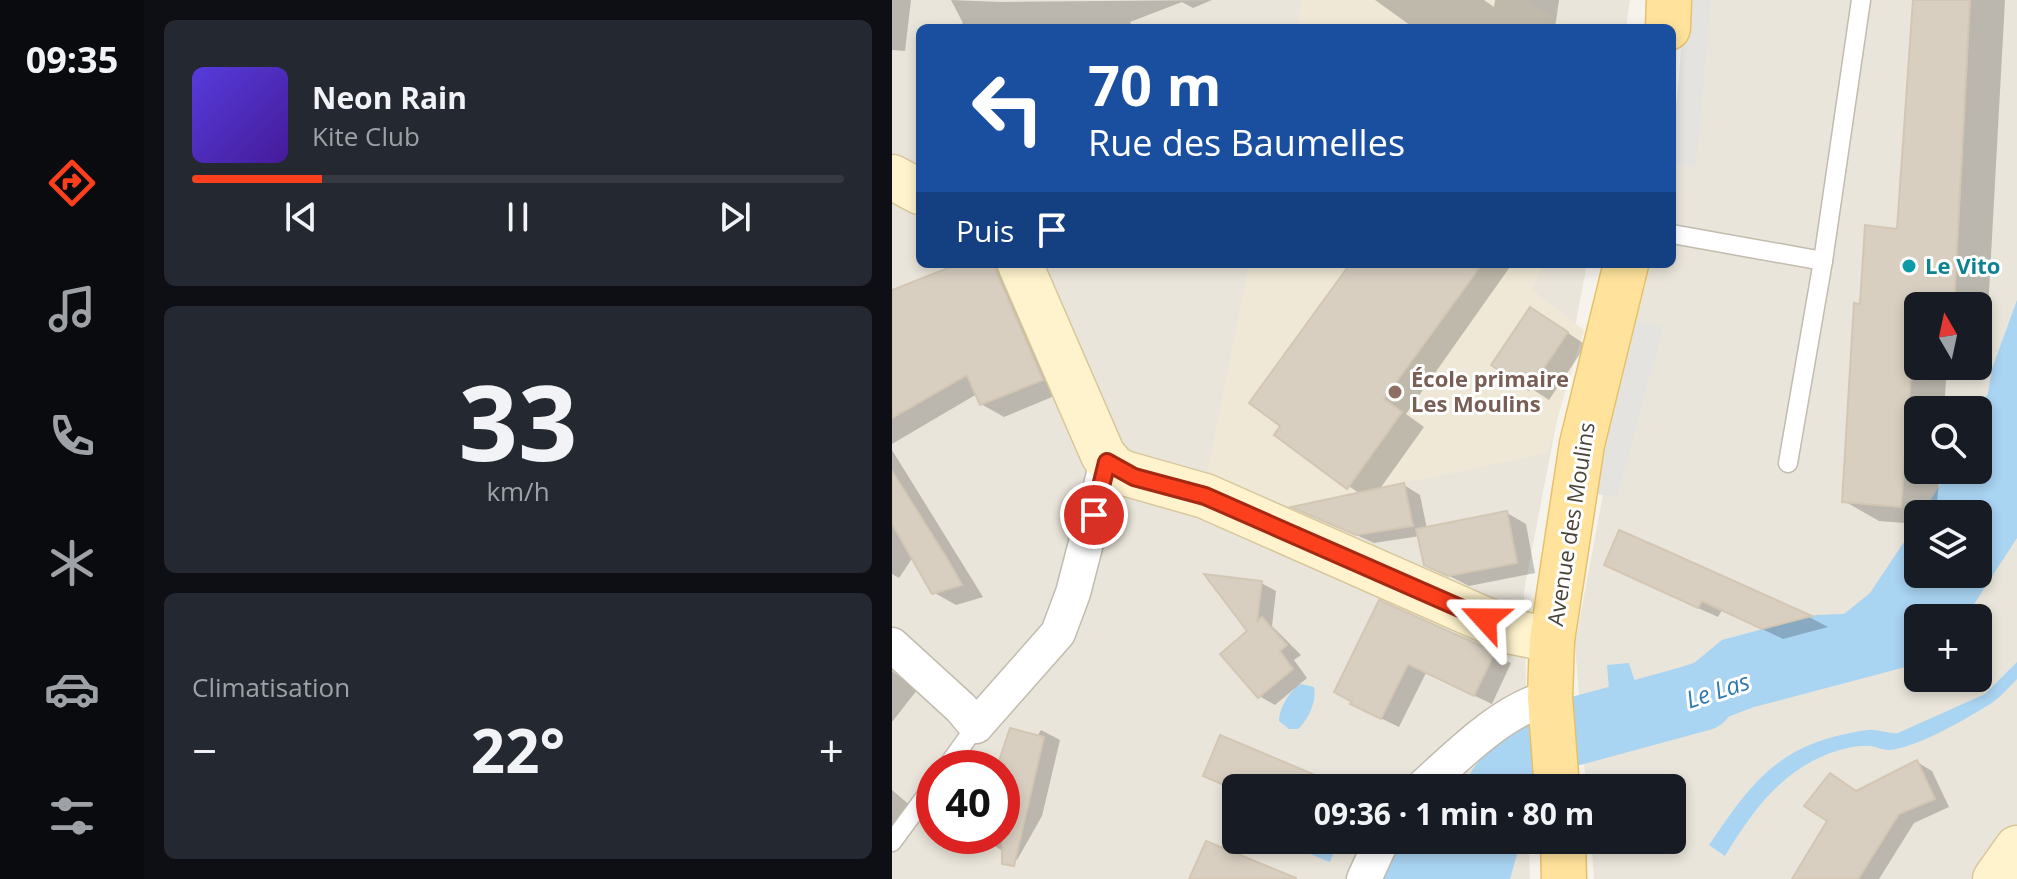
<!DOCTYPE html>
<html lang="fr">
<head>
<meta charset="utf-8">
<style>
  body { margin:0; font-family:"Open Sans",sans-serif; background:#242831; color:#f1f3f6; height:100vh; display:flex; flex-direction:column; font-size:30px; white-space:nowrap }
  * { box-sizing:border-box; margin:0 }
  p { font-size:26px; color:#9ea1a6 }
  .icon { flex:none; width:44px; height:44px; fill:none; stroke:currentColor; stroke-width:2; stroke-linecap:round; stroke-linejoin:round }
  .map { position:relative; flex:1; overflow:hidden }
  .details { display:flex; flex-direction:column; gap:20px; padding:20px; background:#0d0f14; width:748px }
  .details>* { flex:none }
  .banner { position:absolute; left:24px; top:24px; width:760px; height:244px; border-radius:12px; box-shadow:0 4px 12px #0003; background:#1a4fa0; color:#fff; overflow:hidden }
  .needle { width:52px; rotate:351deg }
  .fabs { position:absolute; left:1012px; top:292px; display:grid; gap:16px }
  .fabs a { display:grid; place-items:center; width:88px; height:88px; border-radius:12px; background:#171b24; box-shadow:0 4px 12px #0003; font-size:40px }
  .speed { position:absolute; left:24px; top:750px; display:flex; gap:16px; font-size:40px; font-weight:700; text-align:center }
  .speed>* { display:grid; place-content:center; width:104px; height:104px; border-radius:50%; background:#171b24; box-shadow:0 4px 12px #0003; line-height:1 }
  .speed .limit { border:12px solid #d22; background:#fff; color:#111 }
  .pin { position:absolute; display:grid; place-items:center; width:68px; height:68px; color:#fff; margin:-34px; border:4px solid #fff; border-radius:50%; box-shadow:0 2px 8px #0007 }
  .me { position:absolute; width:88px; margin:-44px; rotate:294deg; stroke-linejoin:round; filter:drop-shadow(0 0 6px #0008) }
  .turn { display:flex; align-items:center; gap:28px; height:168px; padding:0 40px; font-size:36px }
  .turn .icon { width:104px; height:104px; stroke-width:2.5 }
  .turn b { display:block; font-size:56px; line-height:68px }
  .then { display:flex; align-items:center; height:76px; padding:0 40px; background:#0003; gap:16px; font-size:30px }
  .big { font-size:60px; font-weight:700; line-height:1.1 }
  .details .widget { flex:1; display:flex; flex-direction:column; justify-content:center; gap:12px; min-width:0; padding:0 28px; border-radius:12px; background:#242831 }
  .details .dial { align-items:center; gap:0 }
  .dial b { font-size:104px; line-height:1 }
  .song { display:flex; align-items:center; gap:24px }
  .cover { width:96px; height:96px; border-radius:12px; background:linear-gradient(135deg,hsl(250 70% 55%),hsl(260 70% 35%)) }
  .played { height:8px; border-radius:4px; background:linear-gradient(90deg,#fc3f1d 20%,#363941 20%) }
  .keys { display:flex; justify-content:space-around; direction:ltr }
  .heat { display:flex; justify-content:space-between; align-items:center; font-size:44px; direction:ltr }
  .trip { position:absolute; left:330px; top:774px; width:464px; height:80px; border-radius:12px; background:#171b24; box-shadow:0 4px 12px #0003; font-weight:700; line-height:80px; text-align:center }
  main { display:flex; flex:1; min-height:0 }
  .tab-bar { display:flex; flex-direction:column; width:144px; justify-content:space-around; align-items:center; background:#090b0e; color:#9ea1a6 }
  .tab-bar .icon { width:56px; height:56px }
  .tab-bar .on { color:#fc3f1d }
  .tab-bar b { font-size:36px; color:#f1f3f6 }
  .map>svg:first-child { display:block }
  .residential { fill:#eae5da; fill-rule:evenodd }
  .education { fill:#efe8d6 }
  .parking { fill:#e5e3e0 }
  .water { fill:#a9d4f2 }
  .shadow { fill:#0003 }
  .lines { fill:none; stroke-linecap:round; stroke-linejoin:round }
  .river { stroke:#a9d4f2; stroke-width:68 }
  .building { fill:#d8cfc1; stroke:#d3c7b4; stroke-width:2 }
  .lane-casing { stroke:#c2bbae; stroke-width:21 }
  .street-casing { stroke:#c2bbae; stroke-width:37 }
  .secondary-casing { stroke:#d6c79b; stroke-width:47 }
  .primary-casing { stroke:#e6c16a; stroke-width:47 }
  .lane { stroke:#fff; stroke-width:18 }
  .street { stroke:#fff; stroke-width:34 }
  .secondary { stroke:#fff3cd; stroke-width:44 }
  .primary { stroke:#ffe39c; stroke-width:44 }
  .route-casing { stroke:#a42913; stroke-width:20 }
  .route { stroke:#fc3f1d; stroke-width:14 }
  .culture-dot { fill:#0f9aa8; stroke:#fff; stroke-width:3 }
  .education-dot { fill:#8d6e63; stroke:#fff; stroke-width:3 }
  .labels { text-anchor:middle; stroke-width:6; stroke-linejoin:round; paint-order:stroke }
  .culture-label { font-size:22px; font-weight:bold; fill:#0d838f; stroke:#fff; text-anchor:start }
  .education-label { font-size:22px; font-weight:bold; fill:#785e54; stroke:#fff; text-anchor:start }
  .street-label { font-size:22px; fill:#4b4439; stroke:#fff }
  .water-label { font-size:24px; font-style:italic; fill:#2e7ab2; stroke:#fff }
</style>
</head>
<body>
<main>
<nav class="tab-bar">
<b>09:35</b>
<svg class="icon on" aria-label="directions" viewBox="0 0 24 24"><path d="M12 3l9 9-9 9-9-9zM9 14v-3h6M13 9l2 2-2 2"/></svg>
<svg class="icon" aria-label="music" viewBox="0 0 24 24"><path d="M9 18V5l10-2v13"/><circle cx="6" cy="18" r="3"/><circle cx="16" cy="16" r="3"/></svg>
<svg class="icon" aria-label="phone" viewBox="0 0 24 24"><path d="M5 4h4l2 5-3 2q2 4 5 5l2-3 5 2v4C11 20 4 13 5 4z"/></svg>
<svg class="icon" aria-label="climate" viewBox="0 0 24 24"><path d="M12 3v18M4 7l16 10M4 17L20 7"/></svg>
<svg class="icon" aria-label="car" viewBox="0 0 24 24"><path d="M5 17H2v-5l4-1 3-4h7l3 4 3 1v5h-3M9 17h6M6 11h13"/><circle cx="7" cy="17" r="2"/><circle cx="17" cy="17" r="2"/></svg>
<svg class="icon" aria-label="filters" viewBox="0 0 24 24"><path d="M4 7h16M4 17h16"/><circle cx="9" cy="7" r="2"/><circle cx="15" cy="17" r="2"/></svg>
</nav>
<section class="details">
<div class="widget">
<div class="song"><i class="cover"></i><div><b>Neon Rain</b><p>Kite Club</p></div></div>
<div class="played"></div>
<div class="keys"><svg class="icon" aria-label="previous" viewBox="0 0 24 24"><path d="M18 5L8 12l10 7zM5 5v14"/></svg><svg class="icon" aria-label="pause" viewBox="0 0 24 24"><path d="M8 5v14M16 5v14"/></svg><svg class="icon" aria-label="next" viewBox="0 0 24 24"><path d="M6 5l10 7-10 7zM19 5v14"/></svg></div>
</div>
<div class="widget dial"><b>33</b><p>km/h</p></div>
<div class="widget"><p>Climatisation</p>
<div class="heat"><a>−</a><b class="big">22°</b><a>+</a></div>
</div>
</section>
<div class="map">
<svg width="1125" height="879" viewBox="0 0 1125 879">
  <rect width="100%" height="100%" fill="#f6f3ec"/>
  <!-- residential -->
  <g class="residential">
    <path d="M0,0H738L734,28H28V264H695L632,591L636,788H344V840H637L638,879H0ZM42,768H110V836H42Z"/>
    <path d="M803,0H1125V879H702L699,840H780V788H694L683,644L754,264H780V125ZM1026,306H1086V366H1026ZM1026,410H1086V470H1026ZM1026,514H1086V574H1026ZM1026,618H1086V678H1026Z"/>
  </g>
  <!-- education -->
  <g class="education">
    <path d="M410,0H635L675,28H405Z"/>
    <path d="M357,264H653L639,289L692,330L655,453L396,507L394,516L315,475Z"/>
  </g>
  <!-- parking -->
  <g class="parking">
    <path d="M793,0H819L804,167L780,162Z"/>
    <path d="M744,320L771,327L725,497L697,493Z"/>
  </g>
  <!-- water -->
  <g class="water">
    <path d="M1125,300V538L1073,618H1026L1025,664L862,707L788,735L722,752L715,665L737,663L743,682L802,663L830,640L924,615L952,614L978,593L1026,521V574H1086V514H1030L1057,470H1086V414L1096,393L1100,369Z"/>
    <path d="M1125,662V679C1116,688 1108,698 1098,704C1076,718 1022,749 997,750C991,750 985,747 979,746C963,745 946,750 931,756C885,776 858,815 833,856L817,845C863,777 890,742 976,730C986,729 995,734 1006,733L1093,694Z"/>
    <path d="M409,684L422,687C425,701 416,720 406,729H397L387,721C387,708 398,690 409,684Z"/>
    <path d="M624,737L629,788H563Z"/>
    <path d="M398,840H443L446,842L438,862L396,845Z"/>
    <path d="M508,840H629L618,879H489Z"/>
  </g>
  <!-- shadow -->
  <g class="shadow">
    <path d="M0,0H19L13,51L0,50Z"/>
    <path d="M59,0L109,2L320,0L301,8L290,2L238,22L241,28H61L71,23Z"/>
    <path d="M483,0H592L602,7L603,0H667L663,28H522Z"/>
    <path d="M1023,0H1113L1095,329L1086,328V306H1026V366H1055L1052,410H1026V470H1048L1044,514H1026V524L987,521L952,501L970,306L1007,231Z"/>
    <path d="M72,264H115L172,392L112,417L89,404L85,394L0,444V292Z"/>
    <path d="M460,264H620L514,414L532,427L487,490L512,485L528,495L535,529L615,513L634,524L643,573L577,586L534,564L528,536L482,543L405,508L468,494L384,434Z"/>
    <path d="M658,321L694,345L657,400L602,364Z"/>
    <path d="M0,450L91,597L64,605L41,592L21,557L7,578L0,574Z"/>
    <path d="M728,533L919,618L936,627L891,639L830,610L826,617L733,575L714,564Z"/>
    <path d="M369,583L384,591L380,626L409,655L402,660L415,678L383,705L367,696L357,631Z"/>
    <path d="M488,603L619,663L600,704L534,673L507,727L478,713L462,702Z"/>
    <path d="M0,671L25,690L0,722Z"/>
    <path d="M149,730L168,740L150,816L125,860L87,836H110V794Z"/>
    <path d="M1025,762L1040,771L1057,807L1022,823L987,879H902L965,792Z"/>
    <path d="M0,790L20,807L0,831Z"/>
  </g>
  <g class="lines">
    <!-- river -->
    <path class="river" d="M609,788L647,741L809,697"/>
  </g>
  <!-- building -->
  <g class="building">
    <path d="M1021,0H1078L1062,306H1026L1024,308L1009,507L950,502L962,303L968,304L973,225L1005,229Z"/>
    <path d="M66,264H103L105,274L151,380L88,405L75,375L0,418V290Z"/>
    <path d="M458,264H590L492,399L510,412L455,489L382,435L388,426L357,403Z"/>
    <path d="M638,307L676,332L637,390L599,365Z"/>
    <path d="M0,471L56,560L70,585L40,594L0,524Z"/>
    <path d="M512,483L521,526L464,535L399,507Z"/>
    <path d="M615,511L625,563L556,576L532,565L524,529Z"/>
    <path d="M727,530L775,551L920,616L870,629L810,601L806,608L712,565Z"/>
    <path d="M312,574L370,581L365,622L370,617L395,645L388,651L401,669L366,698L328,654L355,631Z"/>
    <path d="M487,600L603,652L582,696L516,664L489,719L458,704L460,702L442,692Z"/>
    <path d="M118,728L152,737L122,866L110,864V776L113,764L107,761Z"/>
    <path d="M328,735L454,788H339L311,776Z"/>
    <path d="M1025,760L1043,799L1007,814L966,879H900L935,821L912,806L938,773L964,791Z"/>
    <path d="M314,841L404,878V879H297Z"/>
  </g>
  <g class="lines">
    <!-- lane casing -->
    <g class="lane-casing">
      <g id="lane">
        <path d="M780,234L931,261"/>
        <path d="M896,463L931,261L969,0"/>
        <path d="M54,768L84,726"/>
        <path d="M0,842L42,785"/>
      </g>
    </g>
    <!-- street casing -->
    <g class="street-casing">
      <g id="street">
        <path d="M0,645L69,708L84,726L166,633L181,593L215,462"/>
        <path d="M530,788C564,757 612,708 658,698"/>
        <path d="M472,879L490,840"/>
      </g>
    </g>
    <!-- secondary casing -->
    <g class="secondary-casing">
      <g id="secondary">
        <path d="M0,177L28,192"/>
        <path d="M128,264L211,455L222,468L232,473L313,496L621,632L660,640"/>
        <path d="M1103,879L1125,848"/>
      </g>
    </g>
    <!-- primary casing -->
    <g class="primary-casing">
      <g id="primary">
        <path d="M776,28L777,0"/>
        <path d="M665,788L658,698L660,640L690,444L734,264"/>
        <path d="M671,840L672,879"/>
      </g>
    </g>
    <!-- lane -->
    <use href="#lane" class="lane"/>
    <!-- street -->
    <use href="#street" class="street"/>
    <!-- secondary -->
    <use href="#secondary" class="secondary"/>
    <!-- primary -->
    <use href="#primary" class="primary"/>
  </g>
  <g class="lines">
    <!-- route casing -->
    <g class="route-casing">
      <path id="route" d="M202,515L215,462L242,477L313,496L593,619"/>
    </g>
    <!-- route -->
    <use href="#route" class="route"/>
  </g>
  <!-- markers -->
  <circle class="culture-dot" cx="1017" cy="266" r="8"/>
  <circle class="education-dot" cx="503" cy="392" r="8"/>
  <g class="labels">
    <!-- culture labels -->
    <g class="culture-label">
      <text x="1033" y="274">Le Vito</text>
    </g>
    <!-- education labels -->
    <g class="education-label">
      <text x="519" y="387">École primaire<tspan x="519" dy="25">Les Moulins</tspan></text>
    </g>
    <!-- street labels -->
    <g class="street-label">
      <text transform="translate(679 524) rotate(-81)" y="8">Avenue des Moulins</text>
    </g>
    <!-- water labels -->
    <g class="water-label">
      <text transform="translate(826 691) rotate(-18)" y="8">Le Las</text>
    </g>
  </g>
</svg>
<div class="fabs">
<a><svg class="needle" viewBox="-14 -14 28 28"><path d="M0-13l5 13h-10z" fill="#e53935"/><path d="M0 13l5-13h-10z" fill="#9ea1a6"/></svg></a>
<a><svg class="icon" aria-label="search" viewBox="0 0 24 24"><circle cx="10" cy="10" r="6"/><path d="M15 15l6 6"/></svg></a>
<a><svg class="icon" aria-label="layers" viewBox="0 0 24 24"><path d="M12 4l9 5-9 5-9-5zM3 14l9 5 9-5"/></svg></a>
<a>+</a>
</div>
<div class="speed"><div class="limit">40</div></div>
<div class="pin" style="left:202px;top:515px;background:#d93025"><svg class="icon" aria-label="arrive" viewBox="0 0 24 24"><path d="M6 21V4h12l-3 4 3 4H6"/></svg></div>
<svg class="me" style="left:593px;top:619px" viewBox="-20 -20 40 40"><path d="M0-17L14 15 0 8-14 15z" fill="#fc3f1d" stroke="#fff" stroke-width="4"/></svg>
<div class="trip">09:36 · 1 min · 80 m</div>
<div class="banner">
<div class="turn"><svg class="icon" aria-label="left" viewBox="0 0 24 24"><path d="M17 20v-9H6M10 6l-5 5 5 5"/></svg><div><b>70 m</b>Rue des Baumelles</div></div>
<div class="then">Puis<svg class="icon" aria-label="arrive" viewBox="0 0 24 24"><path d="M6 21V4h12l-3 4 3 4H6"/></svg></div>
</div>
</div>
</main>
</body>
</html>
